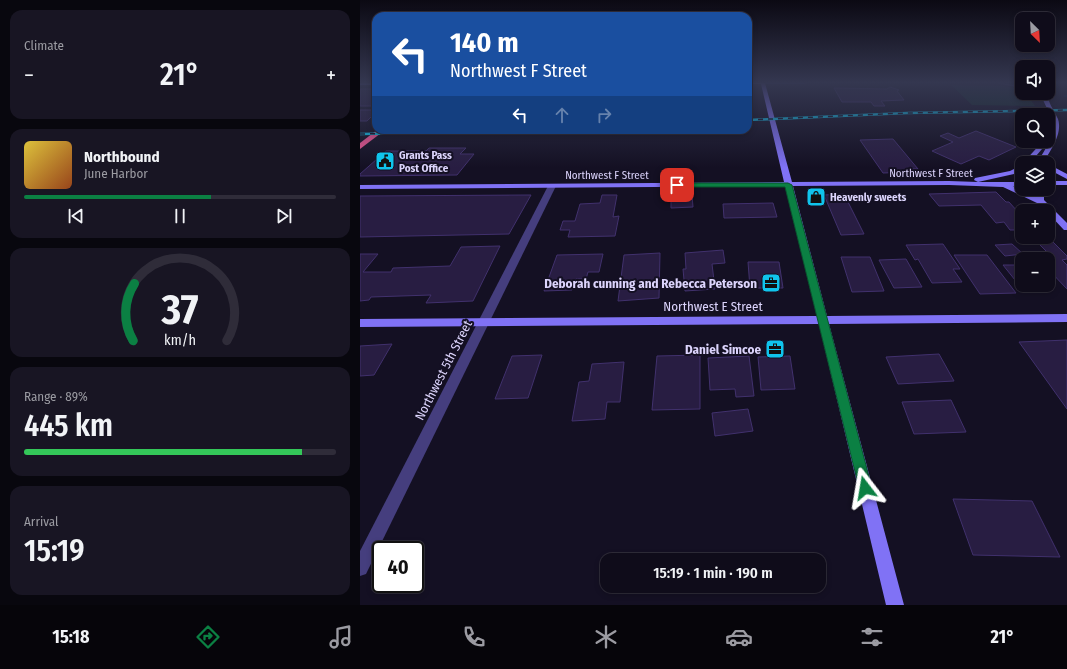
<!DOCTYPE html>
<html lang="en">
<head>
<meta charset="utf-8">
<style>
  body { margin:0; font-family:"Fira Sans Condensed",sans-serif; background:#181523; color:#f1f3f6; height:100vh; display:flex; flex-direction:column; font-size:15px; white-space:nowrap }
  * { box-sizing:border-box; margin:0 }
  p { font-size:13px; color:#9b9ba2 }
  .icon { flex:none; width:22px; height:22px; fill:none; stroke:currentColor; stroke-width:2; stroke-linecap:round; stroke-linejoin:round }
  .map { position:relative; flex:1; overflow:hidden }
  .drawer { display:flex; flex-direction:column; gap:10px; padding:10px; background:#08070e; width:360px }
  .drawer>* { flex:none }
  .banner { position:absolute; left:12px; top:12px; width:380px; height:122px; border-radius:12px; box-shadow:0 2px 6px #0003,0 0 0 1px #2f2c39; background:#1a4fa0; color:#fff; overflow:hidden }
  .needle { width:26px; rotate:156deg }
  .controls { position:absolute; left:655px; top:12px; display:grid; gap:8px }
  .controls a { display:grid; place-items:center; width:40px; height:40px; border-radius:8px; background:#0f0c1a; box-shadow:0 2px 6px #0003,0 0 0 1px #2f2c39; font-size:20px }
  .speed { position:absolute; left:12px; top:541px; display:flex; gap:8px; font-size:20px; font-weight:700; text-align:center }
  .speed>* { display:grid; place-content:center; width:52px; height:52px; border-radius:50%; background:#0f0c1a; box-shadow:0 2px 6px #0003,0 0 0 1px #2f2c39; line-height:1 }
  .speed .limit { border:2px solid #111; border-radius:6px; background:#fff; color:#111 }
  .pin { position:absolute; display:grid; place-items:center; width:34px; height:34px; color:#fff; margin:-17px; border-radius:8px; box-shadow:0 2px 6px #0006 }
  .me { position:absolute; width:44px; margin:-22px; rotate:346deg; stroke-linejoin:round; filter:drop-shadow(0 0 3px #0008) }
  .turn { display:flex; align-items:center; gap:14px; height:84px; padding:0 12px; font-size:18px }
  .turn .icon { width:52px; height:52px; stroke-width:2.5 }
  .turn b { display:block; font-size:28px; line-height:34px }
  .lanes { display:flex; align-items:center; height:38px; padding:0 12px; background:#0003; justify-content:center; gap:20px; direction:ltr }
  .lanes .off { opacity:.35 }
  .big { font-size:30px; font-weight:600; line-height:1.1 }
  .drawer .card { flex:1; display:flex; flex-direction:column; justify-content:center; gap:6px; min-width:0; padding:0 14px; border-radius:12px; background:#181523 }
  .drawer .dial { align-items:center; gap:0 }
  .dial svg { height:104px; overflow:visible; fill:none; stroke:#2f2c39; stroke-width:7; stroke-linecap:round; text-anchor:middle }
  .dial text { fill:#f1f3f6; stroke:none }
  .song { display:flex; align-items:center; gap:12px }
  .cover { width:48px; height:48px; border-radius:6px; background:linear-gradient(135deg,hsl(50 70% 55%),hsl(20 70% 35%)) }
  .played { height:4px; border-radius:2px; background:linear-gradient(90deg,#0b8043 60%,#2f2c39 60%) }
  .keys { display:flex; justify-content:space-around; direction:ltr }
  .heat { display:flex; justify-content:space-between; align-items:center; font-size:22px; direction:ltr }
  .charge { height:6px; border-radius:3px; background:linear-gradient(90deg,#34c759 89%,#2f2c39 0) }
  .trip { position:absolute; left:240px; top:553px; width:226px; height:40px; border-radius:12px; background:#0f0c1a; box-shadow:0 2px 6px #0003,0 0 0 1px #2f2c39; font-weight:600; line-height:40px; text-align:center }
  .tabs { display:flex; height:64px; justify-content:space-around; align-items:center; background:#06050a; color:#9b9ba2 }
  .tabs .icon { width:28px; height:28px }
  .tabs .on { color:#0b8043 }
  .tabs b { font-size:18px; color:#f1f3f6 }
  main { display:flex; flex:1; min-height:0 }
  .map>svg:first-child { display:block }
  .green { fill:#132b2c }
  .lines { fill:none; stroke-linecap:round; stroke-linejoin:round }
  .stream { fill:#0d1b3e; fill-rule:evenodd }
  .building { fill:#281d42; stroke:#41316d }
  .street { fill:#453e7e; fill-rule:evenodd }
  .secondary { fill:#8072f5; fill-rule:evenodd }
  .highway { fill:#f45896; fill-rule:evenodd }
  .rail-casing { stroke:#10c4ec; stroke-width:2.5 }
  .rail { stroke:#141023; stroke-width:1.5; stroke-dasharray:5; stroke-linecap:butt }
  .route { fill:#0b8043; stroke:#07532c }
  .labels { text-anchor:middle; stroke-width:4; stroke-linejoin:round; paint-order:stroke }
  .far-poi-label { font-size:11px; font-weight:bold; fill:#dcd4fc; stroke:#141023; text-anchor:start }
  .far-street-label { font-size:11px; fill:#dcd4fc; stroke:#141023 }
  .poi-label { font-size:13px; font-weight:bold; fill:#dcd4fc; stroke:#141023; text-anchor:end }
  .street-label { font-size:13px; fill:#dcd4fc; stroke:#141023 }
</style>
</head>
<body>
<main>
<section class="drawer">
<div class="card"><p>Climate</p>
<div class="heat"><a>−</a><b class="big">21°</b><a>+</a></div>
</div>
<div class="card">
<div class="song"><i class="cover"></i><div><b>Northbound</b><p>June Harbor</p></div></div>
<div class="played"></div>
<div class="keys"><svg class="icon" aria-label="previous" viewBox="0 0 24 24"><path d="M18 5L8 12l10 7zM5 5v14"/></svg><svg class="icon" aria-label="pause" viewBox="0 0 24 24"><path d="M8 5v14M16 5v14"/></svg><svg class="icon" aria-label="next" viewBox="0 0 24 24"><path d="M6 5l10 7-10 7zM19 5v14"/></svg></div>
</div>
<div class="card dial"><svg viewBox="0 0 100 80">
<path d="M14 69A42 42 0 1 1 86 69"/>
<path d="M14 69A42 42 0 0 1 15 25" stroke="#0b8043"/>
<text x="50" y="56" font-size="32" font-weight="700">37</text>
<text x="50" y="72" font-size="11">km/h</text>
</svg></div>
<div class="card"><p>Range · 89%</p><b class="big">445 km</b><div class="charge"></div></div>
<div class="card"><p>Arrival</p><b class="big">15:19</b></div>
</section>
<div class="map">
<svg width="707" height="605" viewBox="0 0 707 605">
  <rect width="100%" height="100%" fill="#141023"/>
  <!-- green -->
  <path class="green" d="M591,85L643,86L662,89V93H666L675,106L612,105Z"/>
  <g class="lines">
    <!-- stream -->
    <rect class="stream" x="704" y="95" width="3" height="2"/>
  </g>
  <!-- building -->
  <g class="building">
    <path d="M530,87L539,90L537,91L544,100L521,101L525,106H514L511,102H482L474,88L527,89Z"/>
    <rect x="0" y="89" width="16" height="17"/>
    <path d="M0,110H16V115H13L7,121H0Z"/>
    <path d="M616,131L656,147L629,160L619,156L601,164L572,151L593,142L580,136L588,133L599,138Z"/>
    <path d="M533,139L558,169H548L550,172L523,173L500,140Z"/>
    <path d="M69,148H106L100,154H114L97,175L0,176V174L26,151H66Z"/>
    <path d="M636,192L646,202H649L658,212H654L662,221V230H650L644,222L636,223L621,205L579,206L569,194Z"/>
    <path d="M484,194L504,234L481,235L464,195Z"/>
    <path d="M171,195L149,234L0,237V196Z"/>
    <path d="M242,195H257L253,217L259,216L255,236L208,237L210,230H200L203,221H215L220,204L240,203Z"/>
    <path d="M332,195L333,207L311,208V196Z"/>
    <path d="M413,203L417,217L364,218L363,204Z"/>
    <path d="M693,242L707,256V259L702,260L707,265V289L688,269V259H678L674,254L688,253L678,243Z"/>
    <path d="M583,244L600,269H593L602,282L572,283L558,259L555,260L546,245Z"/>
    <path d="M652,244L663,254L645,256L635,245Z"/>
    <path d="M140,246L113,301L66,303L71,295L11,297L9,300L0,301V254H18L3,272H31L33,268L90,266L101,247Z"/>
    <path d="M363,250L365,263L352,264L355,289L325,291L323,269H326L325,253Z"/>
    <path d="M300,253L299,298L258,301L264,255Z"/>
    <path d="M243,254L239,272H228L226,279H216L212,290L184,291L197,255Z"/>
    <path d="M594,255H627L656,293L620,294Z"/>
    <path d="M481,257H510L524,291L492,292Z"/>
    <path d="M546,259L562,287L534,288L519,260Z"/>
    <path d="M388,262H419L423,288H390Z"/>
    <path d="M643,265H662V285H659Z"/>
    <path d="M707,340V409L659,342Z"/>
    <path d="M32,344L14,375L0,376V346Z"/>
    <path d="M579,354L594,381L538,384L526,357Z"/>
    <path d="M182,355L168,398L135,399L152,356Z"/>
    <path d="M340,355V409L292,410L297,356Z"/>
    <path d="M389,356L394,396L376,397L375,389L350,390L348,358Z"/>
    <path d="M430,356L435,389L401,390L398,357Z"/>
    <path d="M264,362L260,402H247L245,419L212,421L219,382L229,381L232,364Z"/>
    <path d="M591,400L606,432L554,434L542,402Z"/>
    <path d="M388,409L393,431L355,436L352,413Z"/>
    <path d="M593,499L672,501L700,557L613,555Z"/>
  </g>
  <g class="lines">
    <!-- street -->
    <g class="street">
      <path d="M401,83H446L444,84H403Z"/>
      <path d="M639,83L662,86V88L641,84Z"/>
      <path d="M189,184H195L196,186L6,574L0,576V551Z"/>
    </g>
    <!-- secondary -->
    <g class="secondary">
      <rect x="0" y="83" width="16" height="2"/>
      <path d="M388,83H405L432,182L589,181L618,182L614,180L615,178L650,171L662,165V170L654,174L618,182H662V186H653L676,197L672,189H680L684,194V200L707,223V230H704L688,213V211H686L677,203L643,187L589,185L433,186L467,316L707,314V322L469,324L544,605H526L459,324L0,327V319L457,316L425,186L0,189V185L424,182L401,84H388Z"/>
      <path d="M691,83H696L688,90V85Z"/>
      <path d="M681,93H687C688,103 694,110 698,119C703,134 690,151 683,163H677C684,151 697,134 692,119C689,110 683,103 681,93Z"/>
      <path d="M688,140V142L670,163H663L683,141H688Z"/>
      <path d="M688,164L707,174V179L688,169Z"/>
      <rect x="688" y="181" width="19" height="4"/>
    </g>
    <!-- highway -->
    <path class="highway" d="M17,130H25L0,149V143Z"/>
    <!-- rail casing -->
    <g class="rail-casing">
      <g id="rail">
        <path d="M388,120L547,113L707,110"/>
        <path d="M0,134L241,130"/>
      </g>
    </g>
    <!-- rail -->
    <use href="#rail" class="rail"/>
  </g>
  <!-- sky -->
  <linearGradient id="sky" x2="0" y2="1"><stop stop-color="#0b0913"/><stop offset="0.49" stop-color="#343750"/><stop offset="1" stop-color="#343750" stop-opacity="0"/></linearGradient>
  <rect width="707" height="168" fill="url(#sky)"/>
  <!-- route -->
  <path class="route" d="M317,183H428L432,185L512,488L510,493L505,495L500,493L499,488L425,187H315V184Z"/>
  <!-- icons -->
  <defs>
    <g id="civic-square" transform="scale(1)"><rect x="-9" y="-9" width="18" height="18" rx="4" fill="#10c4ec" stroke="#141023"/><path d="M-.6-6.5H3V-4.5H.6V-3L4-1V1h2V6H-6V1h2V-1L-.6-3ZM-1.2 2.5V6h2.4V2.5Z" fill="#111"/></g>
    <g id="shop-square" transform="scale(1)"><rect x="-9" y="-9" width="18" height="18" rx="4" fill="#10c4ec" stroke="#141023"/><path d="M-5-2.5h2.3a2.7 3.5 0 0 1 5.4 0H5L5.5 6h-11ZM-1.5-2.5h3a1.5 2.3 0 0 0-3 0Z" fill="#111"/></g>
    <g id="office-square" transform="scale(1)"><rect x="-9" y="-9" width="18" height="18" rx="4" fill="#10c4ec" stroke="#141023"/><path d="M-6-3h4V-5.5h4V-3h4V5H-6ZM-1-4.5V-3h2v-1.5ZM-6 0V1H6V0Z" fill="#111"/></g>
  </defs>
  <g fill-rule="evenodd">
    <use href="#civic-square" x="25" y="161"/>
    <use href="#shop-square" x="456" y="197"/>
    <use href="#office-square" x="411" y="283"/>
    <use href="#office-square" x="415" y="349"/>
  </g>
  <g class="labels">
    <!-- far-poi labels -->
    <g class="far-poi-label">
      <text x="39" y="159">Grants Pass<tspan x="39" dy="13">Post Office</tspan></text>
      <text x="470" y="201">Heavenly sweets</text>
    </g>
    <!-- far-street labels -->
    <g class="far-street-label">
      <text x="571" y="177">Northwest F Street</text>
      <text x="247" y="179">Northwest F Street</text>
    </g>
    <!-- poi labels -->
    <g class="poi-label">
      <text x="397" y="288">Deborah cunning and Rebecca Peterson</text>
      <text x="401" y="354">Daniel Simcoe</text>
    </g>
    <!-- street labels -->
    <g class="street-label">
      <text x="353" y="311">Northwest E Street</text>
      <text transform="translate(83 370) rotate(-63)" y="5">Northwest 5th Street</text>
    </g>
  </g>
</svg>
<div class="controls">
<a><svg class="needle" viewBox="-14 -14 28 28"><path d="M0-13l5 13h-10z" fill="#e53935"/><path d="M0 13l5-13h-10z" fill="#9b9ba2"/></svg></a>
<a><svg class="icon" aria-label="sound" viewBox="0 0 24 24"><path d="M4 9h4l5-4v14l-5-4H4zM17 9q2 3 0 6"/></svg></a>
<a><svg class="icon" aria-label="search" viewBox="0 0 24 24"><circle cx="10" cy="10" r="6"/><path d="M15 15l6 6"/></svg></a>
<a><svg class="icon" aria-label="layers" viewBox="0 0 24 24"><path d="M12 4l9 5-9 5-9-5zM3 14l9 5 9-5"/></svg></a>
<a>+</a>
<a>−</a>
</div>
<div class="speed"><div class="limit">40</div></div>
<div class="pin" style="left:317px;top:185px;background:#d93025"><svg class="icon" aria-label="arrive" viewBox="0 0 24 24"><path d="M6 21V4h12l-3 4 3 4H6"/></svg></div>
<svg class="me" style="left:505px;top:488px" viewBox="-20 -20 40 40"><path d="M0-17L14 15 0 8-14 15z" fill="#0b8043" stroke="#fff" stroke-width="4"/></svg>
<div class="trip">15:19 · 1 min · 190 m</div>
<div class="banner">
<div class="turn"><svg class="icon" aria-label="left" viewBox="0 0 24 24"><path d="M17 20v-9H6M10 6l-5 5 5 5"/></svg><div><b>140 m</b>Northwest F Street</div></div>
<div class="lanes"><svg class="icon" aria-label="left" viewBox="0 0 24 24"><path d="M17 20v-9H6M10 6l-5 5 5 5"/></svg><svg class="icon off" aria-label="ahead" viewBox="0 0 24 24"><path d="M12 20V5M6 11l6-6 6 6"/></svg><svg class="icon off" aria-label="right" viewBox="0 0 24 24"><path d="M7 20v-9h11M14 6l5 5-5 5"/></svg></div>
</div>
</div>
</main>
<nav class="tabs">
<b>15:18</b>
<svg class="icon on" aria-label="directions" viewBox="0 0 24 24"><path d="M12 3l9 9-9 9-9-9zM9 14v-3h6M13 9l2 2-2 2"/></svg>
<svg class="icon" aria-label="music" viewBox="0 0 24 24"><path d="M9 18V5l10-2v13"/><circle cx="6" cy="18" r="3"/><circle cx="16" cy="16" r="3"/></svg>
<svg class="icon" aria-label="phone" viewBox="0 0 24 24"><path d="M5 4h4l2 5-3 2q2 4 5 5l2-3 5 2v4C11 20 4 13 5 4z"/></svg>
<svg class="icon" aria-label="climate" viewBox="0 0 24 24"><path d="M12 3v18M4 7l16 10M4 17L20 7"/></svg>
<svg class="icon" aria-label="car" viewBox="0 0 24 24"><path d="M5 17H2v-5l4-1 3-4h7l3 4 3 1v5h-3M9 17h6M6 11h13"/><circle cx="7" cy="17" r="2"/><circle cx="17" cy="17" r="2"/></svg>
<svg class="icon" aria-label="filters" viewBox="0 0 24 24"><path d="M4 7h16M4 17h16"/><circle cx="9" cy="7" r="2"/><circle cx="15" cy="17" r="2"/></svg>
<b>21°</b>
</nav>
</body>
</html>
